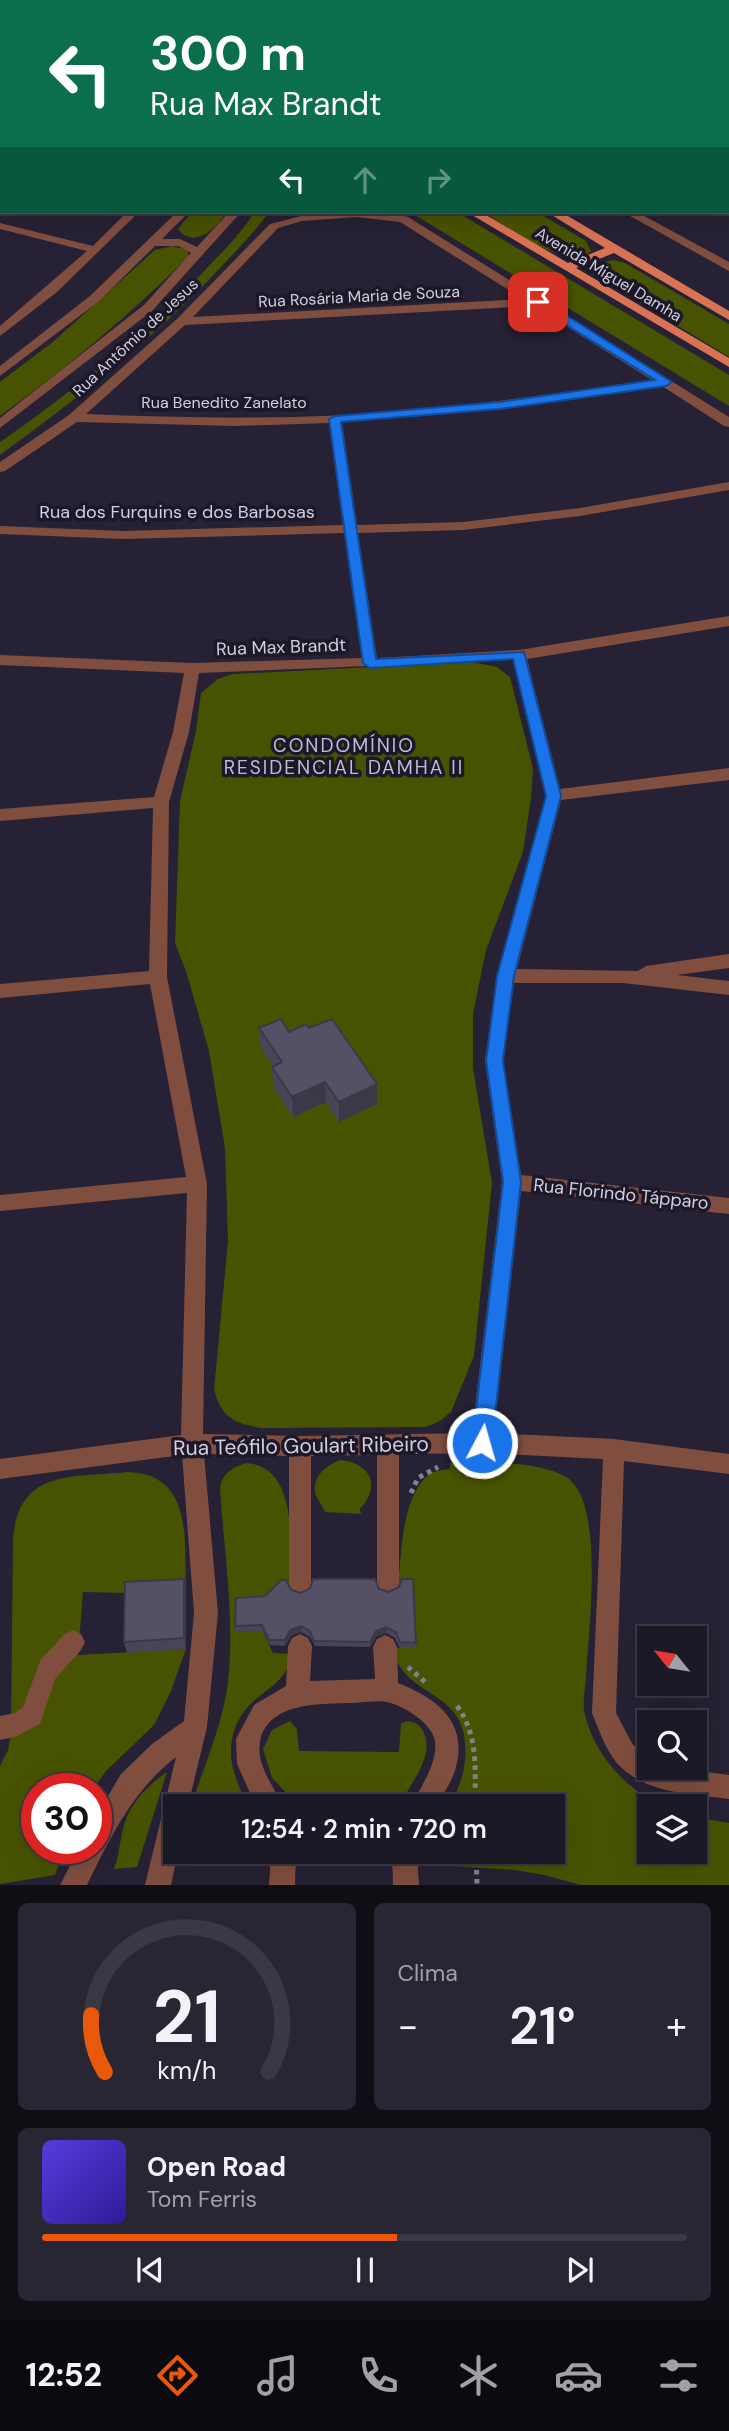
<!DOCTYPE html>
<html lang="pt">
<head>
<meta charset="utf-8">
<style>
  body { margin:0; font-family:"DM Sans",sans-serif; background:#292633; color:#f1f3f6; height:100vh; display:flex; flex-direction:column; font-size:26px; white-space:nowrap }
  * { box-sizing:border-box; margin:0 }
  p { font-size:23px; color:#a0a0a7 }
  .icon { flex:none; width:38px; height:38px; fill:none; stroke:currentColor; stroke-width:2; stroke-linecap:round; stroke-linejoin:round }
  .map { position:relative; height:1885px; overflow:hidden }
  .details { display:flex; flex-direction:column; gap:18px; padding:18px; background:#0f0e15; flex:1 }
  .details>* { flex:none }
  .banner { position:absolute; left:0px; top:0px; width:730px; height:214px; box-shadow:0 7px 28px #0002,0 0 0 2px #3a3844; background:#0b6e4f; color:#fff; overflow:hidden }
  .needle { width:46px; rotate:300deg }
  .controls { position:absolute; left:637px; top:1626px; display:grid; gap:14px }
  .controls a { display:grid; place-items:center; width:70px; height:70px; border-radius:0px; background:#1c1927; box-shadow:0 7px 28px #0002,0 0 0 2px #3a3844; font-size:35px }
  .speed { position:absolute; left:21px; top:1773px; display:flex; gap:14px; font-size:35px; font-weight:700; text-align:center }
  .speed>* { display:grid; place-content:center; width:91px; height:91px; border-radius:50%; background:#1c1927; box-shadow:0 7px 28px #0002,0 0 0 2px #3a3844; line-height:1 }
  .speed .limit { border:10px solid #d22; background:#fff; color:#111 }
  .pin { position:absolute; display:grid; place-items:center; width:60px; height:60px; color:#fff; margin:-30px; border-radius:14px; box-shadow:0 4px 10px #0006 }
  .me { position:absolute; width:77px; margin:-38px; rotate:6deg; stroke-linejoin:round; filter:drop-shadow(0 0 5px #0008) }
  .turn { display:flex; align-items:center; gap:24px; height:147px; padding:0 35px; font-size:32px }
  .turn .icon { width:91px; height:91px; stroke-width:2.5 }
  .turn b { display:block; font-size:49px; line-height:60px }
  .lanes { display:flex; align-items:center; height:66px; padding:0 35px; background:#0003; justify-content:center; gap:35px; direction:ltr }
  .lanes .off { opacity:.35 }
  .big { font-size:52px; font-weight:600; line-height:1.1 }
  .details .widget { flex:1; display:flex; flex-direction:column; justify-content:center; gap:10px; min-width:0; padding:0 24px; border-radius:10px; background:#292633 }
  .details .dial { align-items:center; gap:0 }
  .dial svg { height:182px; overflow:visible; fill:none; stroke:#3a3844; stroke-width:7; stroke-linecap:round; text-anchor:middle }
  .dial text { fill:#f1f3f6; stroke:none }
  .song { display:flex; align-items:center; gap:21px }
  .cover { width:84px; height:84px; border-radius:10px; background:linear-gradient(135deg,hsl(250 70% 55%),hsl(250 70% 35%)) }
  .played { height:7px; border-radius:4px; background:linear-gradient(90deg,#ea580c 55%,#3a3844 55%) }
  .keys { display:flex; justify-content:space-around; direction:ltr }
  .heat { display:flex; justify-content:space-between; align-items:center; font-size:38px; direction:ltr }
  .details .tiles { flex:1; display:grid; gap:18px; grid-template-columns:1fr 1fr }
  .widget:last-child { grid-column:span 2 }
  .trip { position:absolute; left:163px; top:1794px; width:402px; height:70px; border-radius:0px; background:#1c1927; box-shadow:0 7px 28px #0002,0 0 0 2px #3a3844; font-weight:600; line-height:70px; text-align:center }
  .dock { display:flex; height:112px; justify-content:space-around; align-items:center; background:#0b0a10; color:#a0a0a7 }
  .dock .icon { width:49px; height:49px }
  .dock .selected { color:#ea580c }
  .dock b { font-size:32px; color:#f1f3f6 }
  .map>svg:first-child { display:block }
  .green { fill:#485301 }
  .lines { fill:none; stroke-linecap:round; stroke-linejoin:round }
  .path { stroke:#848090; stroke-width:5; stroke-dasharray:4.5 4.5; stroke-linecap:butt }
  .minor { fill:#804e3f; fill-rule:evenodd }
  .major { fill:#da7354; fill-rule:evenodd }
  .wall { fill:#494558 }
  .shaded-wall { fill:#3c3847 }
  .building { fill:#555066; stroke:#3c3847; stroke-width:2 }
  .route { fill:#1a73e8; stroke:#114b97; stroke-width:2 }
  .labels { text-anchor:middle; stroke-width:7; stroke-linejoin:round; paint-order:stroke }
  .far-street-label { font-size:16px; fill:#d2cfdc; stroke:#1d172a }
  .street-label { font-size:18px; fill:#d2cfdc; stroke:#1d172a }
  .neighbourhood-label { font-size:19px; letter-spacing:2px; fill:#c0bad4; stroke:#1d172a }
  .near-street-label { font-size:21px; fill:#d2cfdc; stroke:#1d172a }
</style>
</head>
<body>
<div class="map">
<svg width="729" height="1885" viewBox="0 0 729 1885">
  <rect width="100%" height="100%" fill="#262134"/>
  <!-- green -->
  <g class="green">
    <path d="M192,212H227C217,226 195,251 178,229Z"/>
    <path d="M254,212H269C255,232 237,250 220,268C154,339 78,398 0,455V442C73,391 145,335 206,269C223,251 242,233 254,212Z"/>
    <path d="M410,212H457L729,375V406Z"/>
    <path d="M483,212H537L586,241L591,251C567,273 507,226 483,212Z"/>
    <path d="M172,246L187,250L189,256C130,315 67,367 0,416V382L54,341L155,250Z"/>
    <path d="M613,260L625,263L729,324V357L591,273L596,264Z"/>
    <path d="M472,662L497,667L510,677L533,769L531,798L523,852L486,950L473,1014V1068L492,1183L474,1356L451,1412L440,1421L426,1427L260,1428C233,1422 222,1418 214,1390L228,1241L225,1148L209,1051L186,971L175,943L180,801L196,731L201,693L218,679L233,674Z"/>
    <path d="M341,1460C372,1464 381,1487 360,1509L361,1514L325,1512C323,1506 320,1503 317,1498C309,1479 325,1465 341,1460Z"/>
    <path d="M246,1463C299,1466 290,1546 291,1585L281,1586L236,1631H263L273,1653L291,1654C288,1678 273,1685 256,1699C234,1717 226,1745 234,1772C238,1784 242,1797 251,1806H191C204,1766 223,1724 228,1682C235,1618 224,1552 220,1488C223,1473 231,1468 246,1463Z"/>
    <path d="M450,1463C487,1464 533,1459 566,1477C606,1500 588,1635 586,1678C585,1689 582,1704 585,1715C594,1754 626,1789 662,1806H649V1852H695V1817L729,1823V1885H581L544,1875L514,1870L425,1864L417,1852H553V1806H447C457,1794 464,1776 465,1760C472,1685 403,1702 393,1648H416L412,1584H398C402,1552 401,1504 425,1478C431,1471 441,1470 450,1469Z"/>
    <path d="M128,1472C194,1474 184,1542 186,1590L128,1593L83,1592L78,1655L186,1649L171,1691L154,1725L106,1771L94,1788H37V1848H65L55,1875L0,1884V1766L8,1750L11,1732L13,1539C19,1468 73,1478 128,1472Z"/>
    <path d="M290,1721L297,1729L299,1751L399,1752L401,1723C408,1720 416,1721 421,1728C439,1753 409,1785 399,1806H299L272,1778L263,1749L272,1730Z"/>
    <path d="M167,1772L137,1867L114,1869C120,1853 120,1835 126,1819C133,1800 151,1783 167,1772Z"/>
    <path d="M188,1852H281L282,1858L196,1863Z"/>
  </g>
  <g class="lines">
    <!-- path -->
    <g class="path">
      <path d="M411,1493L418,1478L438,1467"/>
      <path d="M408,1667L425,1682"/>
      <path d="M457,1706C479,1736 475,1771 475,1806"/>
      <path d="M476,1852L477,1885"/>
    </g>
    <!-- minor -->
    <g class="minor">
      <path d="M77,0H88L75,2Z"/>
      <path d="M125,0H142L144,2H126Z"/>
      <path d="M243,0H302L304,2H244Z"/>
      <path d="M553,0H563L552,2Z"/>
      <rect x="688" y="0" width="10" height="2"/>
      <rect x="0" y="43" width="2" height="6"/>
      <rect x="728" y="68" width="1" height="6"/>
      <rect x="0" y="120" width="2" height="6"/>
      <path d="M127,212H139L57,292L0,336V326L87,251L0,229V223L93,246Z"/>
      <path d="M177,212H189L162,239H180L197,247L229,212H241L152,311L0,428V418L144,305L191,253L178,246H155L98,302L0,376V366L90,296Z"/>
      <path d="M317,212H383L408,217L729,417V427L724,426L662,386L459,413L342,422L357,525L463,522L580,508L729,482V490L580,516L463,530L358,533L377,658L519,650L729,616V626L527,659L560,789L729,768V780L561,800L517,969L638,971L646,966L729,954V968L677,975L729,981V995L623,983H514L503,1061L521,1175L729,1198V1214L521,1191L494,1433L614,1439L729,1454V1474L624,1461L616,1713L633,1745L649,1758V1768H678L729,1775V1799C692,1794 643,1794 616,1762C605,1748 599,1730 592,1713L603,1459L482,1453L399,1454V1584L396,1592L388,1595L380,1592L377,1584V1455L311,1456V1585L308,1593L300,1596L292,1593L289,1585V1456L204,1454L218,1613L207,1727L188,1806H175V1852H178L171,1885H145L176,1757C133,1790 110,1838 87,1885H60L79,1848H96V1816L121,1774L152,1744L184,1721L194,1613L182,1455L0,1479V1459L181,1435L187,1193L0,1211V1195L186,1177L150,984L0,998V984L149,971L153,808L0,821V809L154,797L173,732L184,673L0,665V655L192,663L362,658L344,533L123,539L0,534V526L123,531L343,525L329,423L236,426L77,422L5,471L0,472V462L69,415L178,318L270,224ZM357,217L400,222L523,299L193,317L278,228L302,221ZM534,306L652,380C561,393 470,406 378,413C280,420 183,418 86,414L185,325ZM513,660L546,795L497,976L485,1061L502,1182L472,1433L300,1436L203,1434L207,1184L167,977L169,802L189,732L199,673Z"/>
      <path d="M623,212H637L729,262V271Z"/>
      <path d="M73,1630L81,1634L85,1642L81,1650L55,1679L40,1724L15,1737L0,1740V1716L15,1713L23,1707L41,1659L65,1634Z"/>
      <path d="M300,1634L308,1638L312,1646L310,1681L375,1679L373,1647L377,1639L385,1635L393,1639L397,1647L398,1683C436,1698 468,1721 456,1767C453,1780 443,1794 437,1806H412C420,1786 438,1764 435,1741C432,1723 404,1706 387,1702C376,1700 362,1703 350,1703C320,1704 267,1702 260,1742C256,1766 274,1785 282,1806H256L237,1764L236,1739L254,1705L286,1686L288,1646L292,1638Z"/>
      <path d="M271,1852H296L295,1885H269Z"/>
      <path d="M392,1852H417L419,1885H393Z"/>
    </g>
    <!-- major -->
    <g class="major">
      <rect x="0" y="67" width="2" height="6"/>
      <rect x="0" y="91" width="2" height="6"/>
      <path d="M467,212H481L568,263L605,248L547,212H561L729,311V320L614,253L576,268L729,358V367Z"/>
    </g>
  </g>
  <!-- wall -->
  <g class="wall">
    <path d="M259,1028L289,1032L377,1104L339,1122L326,1102L293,1117L273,1087L272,1067L273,1066L261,1048Z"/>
    <path d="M379,1589L416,1643V1648H400L395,1638L386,1633L376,1637L370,1647L315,1646L310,1637L301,1632L291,1636L285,1646L270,1645L263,1631H236L235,1626L265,1596L291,1590L301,1593Z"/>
    <path d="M186,1590V1649L127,1653L124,1642Z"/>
  </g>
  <!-- shaded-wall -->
  <g class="shaded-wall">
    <path d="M325,1082L326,1102L293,1117L292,1097Z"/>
    <path d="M377,1084V1104L339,1122V1102Z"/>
    <path d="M184,1579L186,1590V1649L184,1638Z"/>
    <path d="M301,1626V1632L291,1636L285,1646V1640L290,1630Z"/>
    <path d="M386,1627V1633L376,1637L370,1647V1642L376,1631Z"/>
  </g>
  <!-- building -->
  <g class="building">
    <path d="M281,1019L289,1032L306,1024L309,1028L332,1019L377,1084L339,1102L325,1082L292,1097L272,1067L282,1062L259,1028Z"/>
    <path d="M184,1579V1638L124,1642L125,1582Z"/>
    <path d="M313,1579H375L379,1589L389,1592L399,1587L402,1579H413L416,1643L400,1642L396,1632L386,1627L376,1631L370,1642L314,1641L310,1631L301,1626L290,1630L285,1640H269L262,1625L235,1626L236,1598L265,1596L281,1580H286L291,1590L301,1593L310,1588Z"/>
  </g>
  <!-- route -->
  <path class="route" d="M534,300H542L672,382L666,386L500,409L341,422L376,659L524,652L561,796L514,976L503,1061L521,1182L492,1443L489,1450L482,1452L475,1450L472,1443L503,1182L486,1061L497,976L546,796L513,659L370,668L363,663L329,419L335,416L500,402L655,380L534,305Z"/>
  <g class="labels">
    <!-- far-street labels -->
    <g class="far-street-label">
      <text transform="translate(609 274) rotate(31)" y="6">Avenida Miguel Damha</text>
      <text transform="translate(359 296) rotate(-3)" y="6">Rua Rosária Maria de Souza</text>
      <text transform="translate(135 337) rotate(-43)" y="6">Rua Antômio de Jesus</text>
      <text x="224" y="408">Rua Benedito Zanelato</text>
    </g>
    <!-- street labels -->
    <g class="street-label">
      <text x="177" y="518">Rua dos Furquins e dos Barbosas</text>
      <text transform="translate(281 647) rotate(-2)" y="6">Rua Max Brandt</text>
      <text transform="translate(621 1194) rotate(6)" y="6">Rua Florindo Tápparo</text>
    </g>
    <!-- neighbourhood labels -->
    <g class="neighbourhood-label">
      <text x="344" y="752">CONDOMÍNIO<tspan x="344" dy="22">RESIDENCIAL DAMHA II</tspan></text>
    </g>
    <!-- near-street labels -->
    <g class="near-street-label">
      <text transform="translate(301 1446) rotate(-1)" y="7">Rua Teófilo Goulart Ribeiro</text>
    </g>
  </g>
</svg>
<div class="controls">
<a><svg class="needle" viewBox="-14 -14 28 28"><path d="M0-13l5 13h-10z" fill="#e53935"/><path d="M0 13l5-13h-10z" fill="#a0a0a7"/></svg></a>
<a><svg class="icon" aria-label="search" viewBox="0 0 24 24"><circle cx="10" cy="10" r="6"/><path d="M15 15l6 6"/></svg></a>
<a><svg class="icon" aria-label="layers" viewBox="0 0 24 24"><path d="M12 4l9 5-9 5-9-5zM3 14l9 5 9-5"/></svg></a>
</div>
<div class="speed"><div class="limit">30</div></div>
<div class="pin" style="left:538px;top:302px;background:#d93025"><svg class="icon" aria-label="arrive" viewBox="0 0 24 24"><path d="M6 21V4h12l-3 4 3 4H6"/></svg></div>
<svg class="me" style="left:482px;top:1443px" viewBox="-20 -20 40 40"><circle r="17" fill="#1a73e8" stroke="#fff" stroke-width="3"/><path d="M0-11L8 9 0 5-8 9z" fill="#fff"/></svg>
<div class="trip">12:54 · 2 min · 720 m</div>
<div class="banner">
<div class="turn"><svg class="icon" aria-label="left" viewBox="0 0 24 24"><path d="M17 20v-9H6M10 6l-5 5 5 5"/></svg><div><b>300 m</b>Rua Max Brandt</div></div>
<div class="lanes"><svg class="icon" aria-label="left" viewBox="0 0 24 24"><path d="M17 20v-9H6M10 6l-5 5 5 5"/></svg><svg class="icon off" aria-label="ahead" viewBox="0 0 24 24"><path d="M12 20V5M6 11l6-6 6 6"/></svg><svg class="icon off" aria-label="right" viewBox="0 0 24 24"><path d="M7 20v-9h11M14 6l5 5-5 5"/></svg></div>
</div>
</div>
<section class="details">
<div class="tiles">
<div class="widget dial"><svg viewBox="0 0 100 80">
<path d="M14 69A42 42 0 1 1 86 69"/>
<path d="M14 69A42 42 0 0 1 8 44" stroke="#ea580c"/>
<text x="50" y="56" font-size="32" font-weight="700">21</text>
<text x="50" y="72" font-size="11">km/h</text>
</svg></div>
<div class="widget"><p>Clima</p>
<div class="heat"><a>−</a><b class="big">21°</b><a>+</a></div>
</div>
<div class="widget">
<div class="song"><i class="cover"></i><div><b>Open Road</b><p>Tom Ferris</p></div></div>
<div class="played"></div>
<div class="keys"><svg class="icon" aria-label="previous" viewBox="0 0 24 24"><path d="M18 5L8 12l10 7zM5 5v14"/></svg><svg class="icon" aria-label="pause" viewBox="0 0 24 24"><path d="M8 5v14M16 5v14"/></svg><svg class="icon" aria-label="next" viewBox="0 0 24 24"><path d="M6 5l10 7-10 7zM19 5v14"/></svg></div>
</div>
</div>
</section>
<nav class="dock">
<b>12:52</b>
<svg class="icon selected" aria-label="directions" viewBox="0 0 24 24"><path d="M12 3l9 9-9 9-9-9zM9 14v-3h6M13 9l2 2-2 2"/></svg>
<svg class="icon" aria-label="music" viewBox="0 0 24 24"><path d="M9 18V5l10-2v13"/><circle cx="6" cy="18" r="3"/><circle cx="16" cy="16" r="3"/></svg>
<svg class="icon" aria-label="phone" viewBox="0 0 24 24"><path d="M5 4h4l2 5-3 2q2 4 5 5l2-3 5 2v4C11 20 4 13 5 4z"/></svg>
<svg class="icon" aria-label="climate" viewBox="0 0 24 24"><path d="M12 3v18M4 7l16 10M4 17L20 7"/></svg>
<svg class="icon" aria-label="car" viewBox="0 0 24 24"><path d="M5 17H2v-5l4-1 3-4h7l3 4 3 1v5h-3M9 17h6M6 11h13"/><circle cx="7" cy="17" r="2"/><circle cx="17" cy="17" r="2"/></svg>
<svg class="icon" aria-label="filters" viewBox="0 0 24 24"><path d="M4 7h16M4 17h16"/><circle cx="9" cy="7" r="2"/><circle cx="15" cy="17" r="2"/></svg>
</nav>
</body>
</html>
